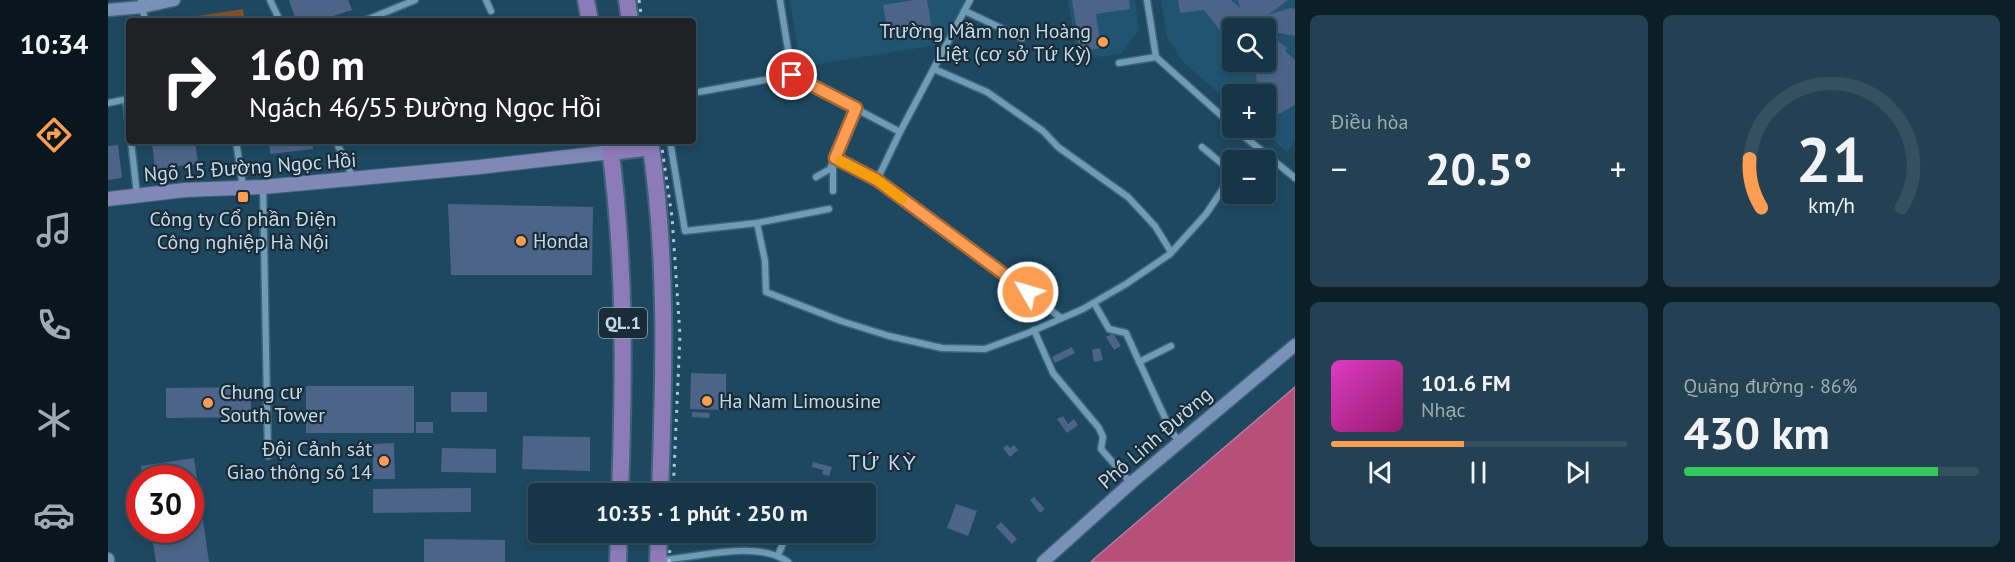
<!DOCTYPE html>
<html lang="vi">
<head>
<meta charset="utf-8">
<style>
  body { margin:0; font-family:"PT Sans",sans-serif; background:#234152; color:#f1f3f6; height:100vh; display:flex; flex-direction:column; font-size:22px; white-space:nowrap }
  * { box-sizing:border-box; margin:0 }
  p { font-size:20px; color:#9eabb4 }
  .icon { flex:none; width:33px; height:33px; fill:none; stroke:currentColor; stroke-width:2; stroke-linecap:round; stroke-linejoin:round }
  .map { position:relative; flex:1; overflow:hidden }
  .side { display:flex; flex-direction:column; gap:15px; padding:15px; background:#0c1e28; width:720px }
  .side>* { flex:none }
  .banner { position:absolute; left:18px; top:18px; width:570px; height:126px; border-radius:6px; box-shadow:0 3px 9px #0003,0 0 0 2px #355060; background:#202124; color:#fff; overflow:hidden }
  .controls { position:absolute; left:1114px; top:18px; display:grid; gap:12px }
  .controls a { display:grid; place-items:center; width:54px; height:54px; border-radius:6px; background:#163648; box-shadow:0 3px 9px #0003,0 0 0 2px #355060; font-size:30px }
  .speed { position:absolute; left:18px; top:465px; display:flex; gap:12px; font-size:30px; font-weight:700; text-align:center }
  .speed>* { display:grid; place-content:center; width:78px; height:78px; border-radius:50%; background:#163648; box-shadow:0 3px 9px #0003,0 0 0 2px #355060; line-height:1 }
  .speed .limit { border:9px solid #d22; background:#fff; color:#111 }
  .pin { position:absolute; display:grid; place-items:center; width:51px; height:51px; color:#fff; margin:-26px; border:3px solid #fff; border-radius:50%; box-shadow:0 2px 6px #0007 }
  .me { position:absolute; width:66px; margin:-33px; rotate:308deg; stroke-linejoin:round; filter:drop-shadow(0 0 4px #0008) }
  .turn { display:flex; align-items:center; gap:21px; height:126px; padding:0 24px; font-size:27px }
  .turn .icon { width:78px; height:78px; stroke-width:2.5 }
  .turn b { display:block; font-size:42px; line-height:51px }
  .big { font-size:45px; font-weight:600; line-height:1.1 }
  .side .widget { flex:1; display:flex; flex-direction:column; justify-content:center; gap:9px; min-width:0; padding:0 21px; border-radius:9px; background:#234152 }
  .side .dial { align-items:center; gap:0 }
  .dial svg { height:156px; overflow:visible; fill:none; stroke:#355060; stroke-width:7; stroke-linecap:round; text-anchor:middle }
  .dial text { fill:#f1f3f6; stroke:none }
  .song { display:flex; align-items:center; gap:18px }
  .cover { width:72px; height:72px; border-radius:9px; background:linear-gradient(135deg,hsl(310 70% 55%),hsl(320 70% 35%)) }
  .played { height:6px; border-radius:3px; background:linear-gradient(90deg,#fc9d52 45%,#355060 45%) }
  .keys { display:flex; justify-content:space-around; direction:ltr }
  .heat { display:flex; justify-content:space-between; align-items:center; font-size:33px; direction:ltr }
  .charge { height:9px; border-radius:4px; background:linear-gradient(90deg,#34c759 86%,#355060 0) }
  .side .tiles { flex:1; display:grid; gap:15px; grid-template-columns:repeat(2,1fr) }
  .trip { position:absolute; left:420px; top:483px; width:348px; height:60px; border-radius:6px; background:#163648; box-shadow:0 3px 9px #0003,0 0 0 2px #355060; font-weight:600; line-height:60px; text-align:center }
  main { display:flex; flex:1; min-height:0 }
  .tab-bar { display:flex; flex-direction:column; width:108px; justify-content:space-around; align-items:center; background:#09161d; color:#9eabb4 }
  .tab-bar .icon { width:42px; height:42px }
  .tab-bar .on { color:#fc9d52 }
  .tab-bar b { font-size:27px; color:#f1f3f6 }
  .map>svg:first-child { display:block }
  .built { fill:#215470; fill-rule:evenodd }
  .green { fill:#815029 }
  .water { fill:#b6507a; stroke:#ba799b; stroke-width:1.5 }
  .building { fill:#4c6487 }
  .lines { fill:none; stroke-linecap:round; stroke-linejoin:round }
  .street-casing { stroke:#3e6479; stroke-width:9 }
  .secondary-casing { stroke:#3e6479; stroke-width:15 }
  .primary-casing { stroke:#3e6479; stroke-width:16 }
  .highway-casing { stroke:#3e6479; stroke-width:20 }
  .street { stroke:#6f9bb6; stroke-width:6 }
  .secondary { stroke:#7891b6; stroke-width:12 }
  .primary { stroke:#8088b7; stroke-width:14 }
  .highway { stroke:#8c7bb7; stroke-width:16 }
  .rail { stroke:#adc6d7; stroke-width:3; stroke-dasharray:3 6; stroke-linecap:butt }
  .route-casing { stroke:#a46635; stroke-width:15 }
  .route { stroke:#fc9d52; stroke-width:10 }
  .slow { stroke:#f59e0b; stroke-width:10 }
  .poi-dot { fill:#fc9d52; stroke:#1a2c37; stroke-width:2 }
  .labels { text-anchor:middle; stroke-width:4.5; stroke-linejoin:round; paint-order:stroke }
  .shield { fill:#1a2c37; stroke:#90a6b4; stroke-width:1.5 }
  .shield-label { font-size:18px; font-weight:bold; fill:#c3dae9 }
  .poi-label { font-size:20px; fill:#c3dae9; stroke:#1a2c37; text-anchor:start }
  .street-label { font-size:20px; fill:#c3dae9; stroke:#1a2c37 }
  .neighbourhood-label { font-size:21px; letter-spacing:1.5px; fill:#c3dae9; stroke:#1a2c37 }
</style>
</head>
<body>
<main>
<nav class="tab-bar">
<b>10:34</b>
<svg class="icon on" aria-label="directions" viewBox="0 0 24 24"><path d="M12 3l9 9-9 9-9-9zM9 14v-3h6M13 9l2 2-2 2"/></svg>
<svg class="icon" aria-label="music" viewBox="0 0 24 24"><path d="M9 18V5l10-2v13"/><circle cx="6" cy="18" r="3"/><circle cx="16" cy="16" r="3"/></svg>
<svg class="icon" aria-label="phone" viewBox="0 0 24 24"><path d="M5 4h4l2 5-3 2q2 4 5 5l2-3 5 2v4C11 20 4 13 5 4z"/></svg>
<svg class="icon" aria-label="climate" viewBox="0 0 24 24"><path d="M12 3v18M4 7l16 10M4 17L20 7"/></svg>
<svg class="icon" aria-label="car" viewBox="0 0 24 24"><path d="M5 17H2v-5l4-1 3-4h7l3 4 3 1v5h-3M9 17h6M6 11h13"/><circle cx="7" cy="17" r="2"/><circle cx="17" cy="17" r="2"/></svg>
</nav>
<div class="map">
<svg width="1187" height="562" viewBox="0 0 1187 562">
  <rect width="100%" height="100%" fill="#1d4860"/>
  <!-- built -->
  <g class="built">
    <path d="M682,0H858L835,44L705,65L691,57Z"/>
    <path d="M960,0H1027L1031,30L1013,54L970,59Z"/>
    <path d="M1053,0H1187V141L1179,152L1151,128H1158V94H1125V105L1076,63L1059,37ZM1125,28H1158V62H1125Z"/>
  </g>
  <!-- green -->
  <path class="green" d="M135,9L137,21H78L77,18Z"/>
  <!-- water -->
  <path class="water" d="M1187,387V562H983L987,558Z"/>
  <!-- building -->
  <g class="building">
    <path d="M181,0H240L244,10L210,21H188Z"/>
    <path d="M806,0H819L824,30L781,38L775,5Z"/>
    <path d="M964,0H1021L1022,9L988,14L993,48L972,51Z"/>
    <path d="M1070,0H1123L1132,8L1130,0H1180L1160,15L1182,8L1187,9V36L1162,31L1161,34L1179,48L1177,51L1187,60V104L1185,106L1171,114L1163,112L1158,110V94H1150L1147,62H1158V28H1125V44L1117,37L1096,10L1072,13Z"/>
    <path d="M44,141H87L90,164L47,169Z"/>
    <path d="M161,141H204L205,149L162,154Z"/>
    <path d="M10,145L14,178L0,180V146Z"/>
    <path d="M340,204L485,207L484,275H343Z"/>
    <path d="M1005,333L1013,346L1006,350L998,337Z"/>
    <path d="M964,347L967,353L947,363L944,357Z"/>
    <path d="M992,348L995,360L986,362L984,350Z"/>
    <path d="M583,373L618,374V410L582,409Z"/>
    <rect x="198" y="386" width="108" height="47"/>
    <path d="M143,387V417L58,418V388Z"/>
    <rect x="343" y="392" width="36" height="20"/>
    <path d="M733,401L748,402L747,410L732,409Z"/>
    <path d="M584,412L602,413L601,418L584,417Z"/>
    <path d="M955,416L960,424L966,419L970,425L959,433L949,419Z"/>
    <rect x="308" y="422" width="17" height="11"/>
    <path d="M415,436L482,437V471L414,469Z"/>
    <path d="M286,443L287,479H265V444Z"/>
    <path d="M899,445L902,448L906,445L910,450L902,457L895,448Z"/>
    <path d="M334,448L388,449V473L333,472Z"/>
    <path d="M86,458L101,562H48L43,530H82V478H35L33,466Z"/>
    <path d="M705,462L724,467L721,476L714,474L715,470L704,467Z"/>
    <path d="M363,488V512L265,513V489Z"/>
    <path d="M926,497L937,509L932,513L922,500Z"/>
    <path d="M848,504L869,511L860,536L839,528Z"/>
    <path d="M893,522L909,539L904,544L888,527Z"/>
    <path d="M432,532H454V540L432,539Z"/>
    <path d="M316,539L397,540V562H316Z"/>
  </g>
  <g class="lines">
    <!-- street casing -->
    <g class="street-casing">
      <g id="street">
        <path d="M33,0L37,21"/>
        <path d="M162,0L172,21"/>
        <path d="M378,0L383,11"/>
        <path d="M672,0L684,75"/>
        <path d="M1039,0L1048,57L1125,126"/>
        <path d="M857,11L914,38"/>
        <path d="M256,21L307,0"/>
        <path d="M1011,63L1048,57"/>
        <path d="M826,69L879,92L935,131L950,147L1020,197L1047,226L1063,252"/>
        <path d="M585,93L684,75L792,132L769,180"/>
        <path d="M18,100L21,126"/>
        <path d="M0,103L20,99"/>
        <path d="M1126,128L1187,178"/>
        <path d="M792,132L862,0"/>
        <path d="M23,141L29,195"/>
        <path d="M128,141L135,187"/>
        <path d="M228,141L245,178"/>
        <path d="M562,141L577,231L649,223L657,261L658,292L733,321L781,336L834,348L877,349L920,333L975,309L1018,284L1062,254L1098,214L1125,174"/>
        <path d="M1094,147L1125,173"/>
        <path d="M727,158L769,180L837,230L953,318"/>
        <path d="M725,165V191"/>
        <path d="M708,177L722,169L748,108"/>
        <path d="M155,187L160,456"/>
        <path d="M649,223L721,209"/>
        <path d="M986,303L1001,329L1018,333L1063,431L1072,442"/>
        <path d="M926,330L945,373L991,428L995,437L993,449L1023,483"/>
        <path d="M1031,362L1063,346"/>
        <path d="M670,555L680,532"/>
        <path d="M552,560C590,558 648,539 680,562"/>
      </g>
    </g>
    <!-- secondary casing -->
    <g class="secondary-casing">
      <g id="secondary">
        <path d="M0,10L34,7L66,0"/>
        <path d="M0,559V562"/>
        <path d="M935,562L1023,483L1187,345"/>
      </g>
    </g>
    <!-- primary casing -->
    <g class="primary-casing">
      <path id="primary" d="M0,199L77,190L155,187L372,167L503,152"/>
    </g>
    <!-- highway casing -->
    <g class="highway-casing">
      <g id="highway">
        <path d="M478,0L482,21"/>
        <path d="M519,0L522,21"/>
        <path d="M501,141C518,258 516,376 512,494"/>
        <path d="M542,141C560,256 556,378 552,494"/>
        <path d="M503,152L543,147"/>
        <path d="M510,562L511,532"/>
        <path d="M550,562L551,532"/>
      </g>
    </g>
    <!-- street -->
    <use href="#street" class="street"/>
    <!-- secondary -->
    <use href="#secondary" class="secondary"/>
    <!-- primary -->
    <use href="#primary" class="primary"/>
    <!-- highway -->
    <use href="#highway" class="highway"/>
    <!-- rail -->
    <g class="rail">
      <path d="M531,0L534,21"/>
      <path d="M553,141L564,217L572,335L565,494"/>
      <path d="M561,562L563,532"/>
    </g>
  </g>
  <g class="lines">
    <!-- route casing -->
    <g class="route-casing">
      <path id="route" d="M684,75L748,108L727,158L769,180L920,292"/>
    </g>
    <!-- route -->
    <use href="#route" class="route"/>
    <!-- slow -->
    <path class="slow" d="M732,161L769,180L794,199"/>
  </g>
  <!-- markers -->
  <g class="poi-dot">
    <circle cx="995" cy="42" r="6"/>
    <rect x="129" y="191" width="12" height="12" rx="3"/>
    <circle cx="413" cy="241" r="6"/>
    <circle cx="599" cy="401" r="6"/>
    <circle cx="100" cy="403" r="6"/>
    <circle cx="276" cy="461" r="6"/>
  </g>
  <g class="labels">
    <!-- shield labels -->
    <rect class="shield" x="491" y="308" width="48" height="30" rx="4.5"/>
    <g class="shield-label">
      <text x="515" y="329">QL.1</text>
    </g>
    <!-- poi labels -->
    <g class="poi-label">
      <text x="983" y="38" text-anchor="end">Trường Mầm non Hoàng<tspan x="983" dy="23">Liệt (cơ sở Tứ Kỳ)</tspan></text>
      <text x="135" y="226" text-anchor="middle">Công ty Cổ phần Điện<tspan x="135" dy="23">Công nghiệp Hà Nội</tspan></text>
      <text x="425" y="248">Honda</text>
      <text x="112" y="399">Chung cư<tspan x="112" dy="23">South Tower</tspan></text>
      <text x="611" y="408">Ha Nam Limousine</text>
      <text x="264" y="456" text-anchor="end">Đội Cảnh sát<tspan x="264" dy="23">Giao thông số 14</tspan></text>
    </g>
    <!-- street labels -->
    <g class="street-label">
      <text transform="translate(142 167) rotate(-4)" y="7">Ngõ 15 Đường Ngọc Hồi</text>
      <text transform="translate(1047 438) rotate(-41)" y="7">Phố Linh Đường</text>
    </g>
    <!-- neighbourhood labels -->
    <g class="neighbourhood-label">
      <text x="775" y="470">TỨ KỲ</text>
    </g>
  </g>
</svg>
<div class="controls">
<a><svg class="icon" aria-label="search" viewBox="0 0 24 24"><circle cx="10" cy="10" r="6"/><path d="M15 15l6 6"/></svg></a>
<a>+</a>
<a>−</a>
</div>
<div class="speed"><div class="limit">30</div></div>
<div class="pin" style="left:684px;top:75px;background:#d93025"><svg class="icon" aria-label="arrive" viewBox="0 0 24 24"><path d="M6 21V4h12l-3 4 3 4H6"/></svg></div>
<svg class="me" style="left:920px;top:292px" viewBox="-20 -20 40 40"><circle r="17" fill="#fc9d52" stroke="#fff" stroke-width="3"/><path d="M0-11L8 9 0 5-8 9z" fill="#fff"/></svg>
<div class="trip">10:35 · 1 phút · 250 m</div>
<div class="banner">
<div class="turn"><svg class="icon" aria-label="right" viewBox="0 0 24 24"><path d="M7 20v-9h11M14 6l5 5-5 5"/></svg><div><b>160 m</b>Ngách 46/55 Đường Ngọc Hồi</div></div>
</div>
</div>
<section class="side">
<div class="tiles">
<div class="widget"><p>Điều hòa</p>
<div class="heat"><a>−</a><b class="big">20.5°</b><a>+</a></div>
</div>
<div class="widget dial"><svg viewBox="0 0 100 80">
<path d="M14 69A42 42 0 1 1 86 69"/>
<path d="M14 69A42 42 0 0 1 8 44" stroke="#fc9d52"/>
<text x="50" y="56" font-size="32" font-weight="700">21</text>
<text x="50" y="72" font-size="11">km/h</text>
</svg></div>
<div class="widget">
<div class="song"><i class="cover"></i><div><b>101.6 FM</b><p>Nhạc</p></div></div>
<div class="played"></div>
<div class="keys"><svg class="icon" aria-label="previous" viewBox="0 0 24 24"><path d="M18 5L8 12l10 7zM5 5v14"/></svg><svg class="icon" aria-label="pause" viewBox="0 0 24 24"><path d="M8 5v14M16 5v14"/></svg><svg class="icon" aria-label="next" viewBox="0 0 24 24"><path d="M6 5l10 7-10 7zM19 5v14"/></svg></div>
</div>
<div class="widget"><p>Quãng đường · 86%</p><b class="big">430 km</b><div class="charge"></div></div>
</div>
</section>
</main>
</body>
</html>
